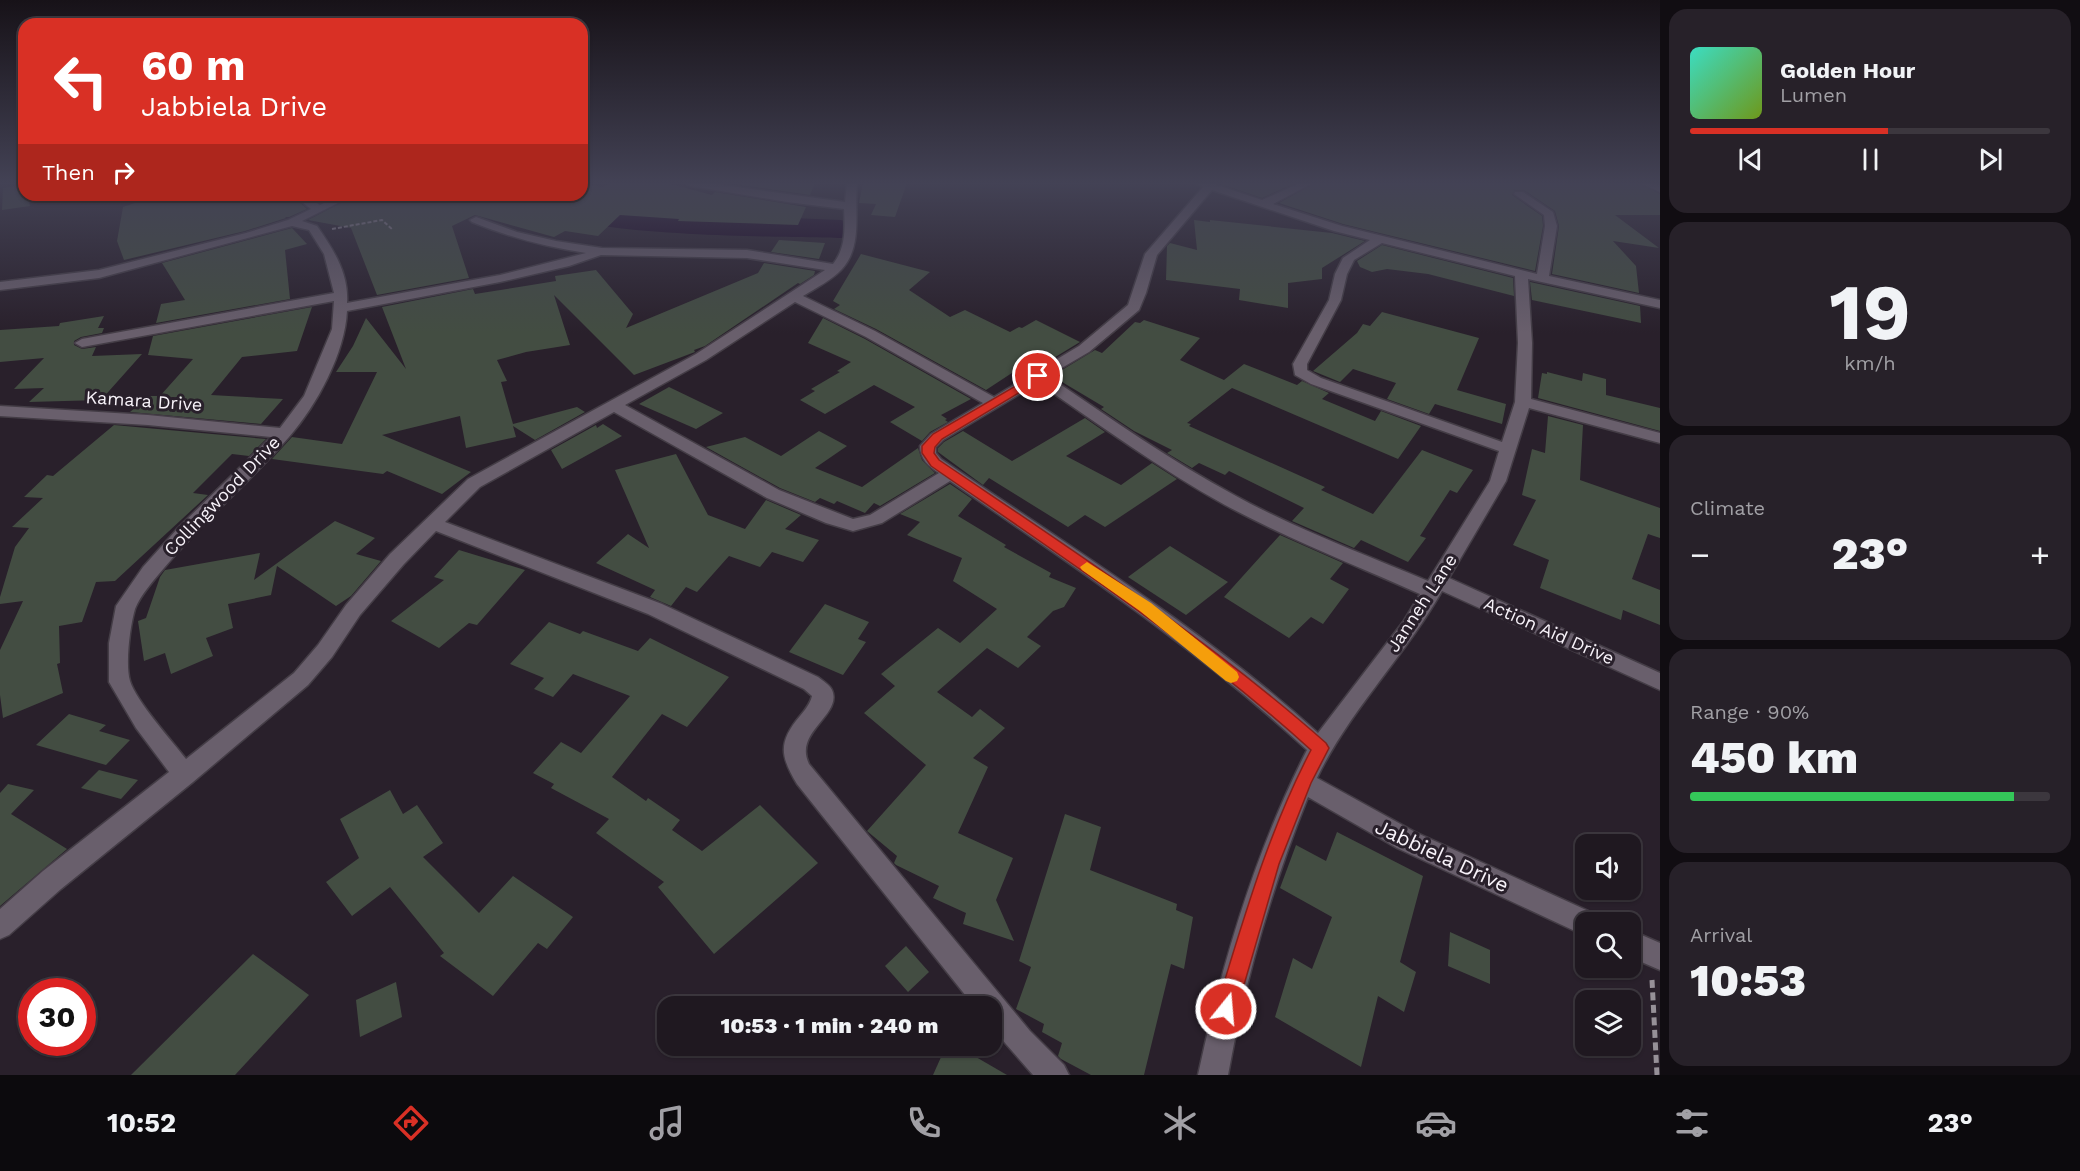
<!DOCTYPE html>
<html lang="en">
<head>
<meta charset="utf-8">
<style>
  body { margin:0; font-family:"Work Sans",sans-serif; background:#272129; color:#f1f3f6; height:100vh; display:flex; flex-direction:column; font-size:22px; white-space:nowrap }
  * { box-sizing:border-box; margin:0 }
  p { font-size:20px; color:#a1a0a5 }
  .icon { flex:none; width:33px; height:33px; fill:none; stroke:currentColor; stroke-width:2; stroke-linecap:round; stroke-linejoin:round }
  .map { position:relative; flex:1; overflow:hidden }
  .sheet { display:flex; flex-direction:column; gap:9px; padding:9px; background:#110d12; width:420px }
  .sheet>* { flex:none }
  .banner { position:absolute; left:18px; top:18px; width:570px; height:183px; border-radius:18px; box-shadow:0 2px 4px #0004,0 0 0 2px #3c373e; background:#d93025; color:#fff; overflow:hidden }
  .fabs { position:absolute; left:1575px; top:834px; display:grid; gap:12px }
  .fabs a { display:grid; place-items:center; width:66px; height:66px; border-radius:12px; background:#1f1820; box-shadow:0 2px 4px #0004,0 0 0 2px #3c373e; font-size:30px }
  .speed { position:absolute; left:18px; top:978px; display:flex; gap:12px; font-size:30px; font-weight:700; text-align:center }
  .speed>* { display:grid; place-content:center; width:78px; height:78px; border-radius:50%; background:#1f1820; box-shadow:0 2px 4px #0004,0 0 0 2px #3c373e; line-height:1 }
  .speed .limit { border:9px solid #d22; background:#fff; color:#111 }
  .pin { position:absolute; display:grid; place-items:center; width:51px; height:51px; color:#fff; margin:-26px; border:3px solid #fff; border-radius:50%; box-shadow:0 2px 6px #0007 }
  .me { position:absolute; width:66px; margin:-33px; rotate:17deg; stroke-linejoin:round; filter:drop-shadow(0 0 4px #0008) }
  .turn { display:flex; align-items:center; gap:21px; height:126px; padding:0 24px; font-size:27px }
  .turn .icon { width:78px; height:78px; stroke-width:2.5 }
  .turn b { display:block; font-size:42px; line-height:51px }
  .then { display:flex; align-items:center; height:57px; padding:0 24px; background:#0003; gap:12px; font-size:22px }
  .big { font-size:45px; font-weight:800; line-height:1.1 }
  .sheet .widget { flex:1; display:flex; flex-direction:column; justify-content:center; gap:9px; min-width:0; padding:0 21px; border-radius:18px; background:#272129 }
  .sheet .dial { align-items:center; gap:0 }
  .dial b { font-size:78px; line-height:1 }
  .song { display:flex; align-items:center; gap:18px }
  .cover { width:72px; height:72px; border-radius:9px; background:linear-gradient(135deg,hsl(170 70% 55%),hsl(80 70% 35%)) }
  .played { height:6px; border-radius:3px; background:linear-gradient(90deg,#d93025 55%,#3c373e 55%) }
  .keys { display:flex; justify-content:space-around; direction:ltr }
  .heat { display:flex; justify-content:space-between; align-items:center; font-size:33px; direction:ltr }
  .charge { height:9px; border-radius:4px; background:linear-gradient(90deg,#34c759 90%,#3c373e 0) }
  .trip { position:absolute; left:657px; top:996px; width:345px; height:60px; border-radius:18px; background:#1f1820; box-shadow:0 2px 4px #0004,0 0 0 2px #3c373e; font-weight:800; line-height:60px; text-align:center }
  .dock { display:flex; height:96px; justify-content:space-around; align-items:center; background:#0c0a0d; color:#a1a0a5 }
  .dock .icon { width:42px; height:42px }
  .dock .selected { color:#d93025 }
  .dock b { font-size:27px; color:#f1f3f6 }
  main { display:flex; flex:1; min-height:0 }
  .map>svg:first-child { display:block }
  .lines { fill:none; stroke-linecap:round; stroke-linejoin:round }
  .river { fill:#16001e; fill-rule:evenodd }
  .building { fill:#434d42 }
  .minor-casing { stroke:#443d46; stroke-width:3 }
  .path-far1 { stroke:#969098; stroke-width:2; stroke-dasharray:4 2; stroke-linecap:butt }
  .path { stroke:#969098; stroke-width:5; stroke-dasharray:8 4.5; stroke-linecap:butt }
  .minor { fill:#695f6c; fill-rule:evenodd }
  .route { fill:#d93025; stroke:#8d1f18; stroke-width:1.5 }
  .slow { fill:#f59e0b }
  .labels { text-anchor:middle; stroke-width:6; stroke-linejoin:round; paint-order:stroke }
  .street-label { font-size:18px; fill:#f8f3fa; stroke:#29202b }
  .near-street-label { font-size:21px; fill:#f8f3fa; stroke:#29202b }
</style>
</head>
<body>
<main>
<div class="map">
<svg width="1660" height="1075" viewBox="0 0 1660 1075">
  <rect width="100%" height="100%" fill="#29202b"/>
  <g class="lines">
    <!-- river -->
    <path class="river" d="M511,195H548L570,204L614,211L841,220L851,223L856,229L851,235L841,238C782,236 541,239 511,195Z"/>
  </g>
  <!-- building -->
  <g class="building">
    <path d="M582,183L602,187L611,183H667L712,195L715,192L806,207L798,225L678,221L679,219L620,215L598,236L565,231L554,237L475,215L452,226L469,278L377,295L351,228L308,220L356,195H582Z"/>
    <path d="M727,183H815L810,195Z"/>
    <path d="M863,183H907L895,217L871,215L876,204L859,203Z"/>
    <path d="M1218,183H1295L1262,198Z"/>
    <path d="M1315,183L1641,184L1660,194V215H1615L1659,248L1613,241L1636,266L1639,293L1552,274L1559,226L1555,211L1524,190H1515L1512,195L1542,216L1543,226L1535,271L1343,224L1279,203Z"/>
    <path d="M24,185V195H27L30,206L2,210L3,188Z"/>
    <path d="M159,195H291L307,209L289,217H285L286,218L245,231L124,260L117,241L123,207Z"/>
    <path d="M1194,220L1210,222V220L1332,233L1365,241L1322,268V279L1288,283V308L1239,300L1240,289L1166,280L1167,246L1170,243L1197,250Z"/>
    <path d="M292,228L307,244L285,250L290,299L156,323L161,304L185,300L162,263Z"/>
    <path d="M779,240L825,243L819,259L771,252Z"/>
    <path d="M1382,245L1513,278L1514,296L1428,274L1387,269L1372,272L1360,267L1357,261Z"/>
    <path d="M861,254L930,272L909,290L950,317L965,310L1010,332L1019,327L1022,328L1036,320L1080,342L1034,370L1024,365L986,390L876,329L834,309L840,305L833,301Z"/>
    <path d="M764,263L815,271L814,275L800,284L798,283L705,346L694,350L695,352L634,375L554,295L570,345L526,352L497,360L507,381L501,382L513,424L577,407L585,412L535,440L513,426L516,437L466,448L460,416L382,435L471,472L442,494L387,471L383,474L272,459L292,437L342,444L377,372H336L353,346L366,318L406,369L382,307L473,289L475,294L556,281L555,276L596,270L633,314L626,328L758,273Z"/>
    <path d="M1530,282L1640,306L1641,323L1532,300Z"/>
    <path d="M312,307L297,351L242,357L211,395L283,399L261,424L130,412L149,396H160L193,359L148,355L153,336Z"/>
    <path d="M1382,312L1479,338L1457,390L1506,404L1502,424L1435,404L1429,414L1387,399L1396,383L1353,369L1340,382L1313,371L1357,333L1363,324L1370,326Z"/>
    <path d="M104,316L98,328H104L102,333L81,337L74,341V345L82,349L96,347L92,356L142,354L101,400L29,402L44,388L14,389L44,358L0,362V330L59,326L60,323Z"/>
    <path d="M823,318L865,339L971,399L941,415L947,419L945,420L948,422L930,432L922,441L890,422L915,407L874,385L825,414L800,400L815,391L811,389L840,372L837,371L851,362L808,343Z"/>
    <path d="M1144,320L1200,338L1180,360L1224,380L1244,364L1297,385L1302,381L1329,393L1322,399L1375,421L1381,411L1421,426L1398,459L1232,388L1187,423L1191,424L1189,426L1325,487L1321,490L1373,514L1422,450L1473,470L1457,493L1450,490L1420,536L1426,538L1408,562L1361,540L1354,548L1292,521L1304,508L1229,471L1225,475L1199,463L1192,468L1167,453L1172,450L1134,431L1101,409L1104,407L1052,376L1095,350L1102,353L1135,322L1140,323Z"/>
    <path d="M1547,372L1582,381L1583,373L1606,379V395L1660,408V431L1538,398L1542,373L1547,374Z"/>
    <path d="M669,387L723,413L696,429L639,404Z"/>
    <path d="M1548,416L1583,425L1580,480L1660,508V538L1648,534L1632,579L1660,590V625L1623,610L1621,620L1540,588L1549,560L1513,545L1536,500L1522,495L1532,449L1545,453Z"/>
    <path d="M1085,418L1105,432L1066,456L1121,485L1152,463L1177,479L1105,527L1085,515L1068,527L989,478L983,485L938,452V448L944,442L963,431L1012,461Z"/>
    <path d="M603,424L622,436L562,469L551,450L596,425L597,428Z"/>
    <path d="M114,425L266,439L249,456L232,454L193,493L208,495L115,581L96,582L82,622L59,626L60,663L57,664L63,693L3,718L0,695V650L23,601L0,604V597L15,547L29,528L12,527L43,498L24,497L47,475L53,476Z"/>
    <path d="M819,431L847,446L815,468L862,487L918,448L922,460L935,473L880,506L874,503L865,513L837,501L834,504L820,498L815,502L780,488L706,447L745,437L781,456Z"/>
    <path d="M676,454L708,515L745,529L766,500L801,515L785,529L819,540L803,562L772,552L760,567L729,556L697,592L686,587L671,606L650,597L655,590L596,563L628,534L649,548L615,470Z"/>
    <path d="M950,484L972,499L958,516L1006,545L1004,547L1051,573L1049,577L1076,588L1064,607L1053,611L1027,637L1041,646L1018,668L987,648L937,692L972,717L980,709L1005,728L973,758L988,767L958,833L1013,858L996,900L1014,941L963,924L966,913L933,898L939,886L896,865L894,863L897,856L867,831L926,765L864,713L895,686L881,674L938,628L960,643L997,609L953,581L962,558L907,535L920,522L900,514Z"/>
    <path d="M335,521L375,538L356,554L381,561L351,596L336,606L277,566L271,595L228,604L233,628L206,638L213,656L171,674L165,653L144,661L138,621L146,618L160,577L165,570L260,553L254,580Z"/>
    <path d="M1280,535L1343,563L1330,579L1349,589L1323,624L1311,617L1289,638L1224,597Z"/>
    <path d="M1170,546L1228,582L1186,615L1128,577Z"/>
    <path d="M459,550L525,570L477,625L469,623L439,648L391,621L444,580L434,577Z"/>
    <path d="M825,604L869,622L858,639L866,642L843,675L789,652Z"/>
    <path d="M549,622L580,634L583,631L638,651L650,638L729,677L687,727L662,714L612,777L646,801L648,798L680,820L672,830L702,851L760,805L818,863L714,954L658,887L664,882L596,833L609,819L551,788L554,784L533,773L561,742L581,753L630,696L573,674L553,697L534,689L544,678L510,664Z"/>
    <path d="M69,714L106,725L99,731L130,740L106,765L36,745Z"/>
    <path d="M99,770L138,780L121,799L81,788Z"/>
    <path d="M8,784L34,790L11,814L67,849L0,906V793Z"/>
    <path d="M390,790L403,814L417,805L443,843L423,857L479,913L513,876L573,917L547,949L538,943L493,996L440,956L444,953L390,887L352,916L326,882L359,858L340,819Z"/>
    <path d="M1065,814L1101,827L1090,870L1177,904L1176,910L1193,917L1184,969L1171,964L1144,1075H1091L1061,1059L1058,1056L1062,1043L1042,1032L1044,1024L1016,1009L1031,967L1019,961Z"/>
    <path d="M1337,832L1423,876L1400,962L1416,972L1404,1012L1378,996L1361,1067L1275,1017L1293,958L1312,969L1332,917L1280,888L1296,845L1326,861Z"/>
    <path d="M1450,932L1490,950V984L1448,966Z"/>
    <path d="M906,946L929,972L908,992L885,966Z"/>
    <path d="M253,954L309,995L235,1075H131Z"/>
    <path d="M396,982L402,1017L360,1037L356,1000Z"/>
    <path d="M946,1046H957L1007,1075H933Z"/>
  </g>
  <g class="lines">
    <!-- minor casing -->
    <g class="minor-casing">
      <g id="minor">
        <path d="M686,183H709L845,202L847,183H857C854,211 863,246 842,269C832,280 816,288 803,296L875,331L994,397L1079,346L1128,305L1145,254L1203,187L1195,183L1214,184L1262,200L1300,183H1313L1273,204L1342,226L1537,274L1545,226L1544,215L1514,194L1515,192H1523L1553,212L1557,226L1549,276L1660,300V308L1528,279L1532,343L1531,399L1660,433V443L1529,408L1506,481L1449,578L1660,673V690L1442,591C1405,656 1349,711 1317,778L1415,832L1595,914L1599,922H1586V936L1577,932L1397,848L1308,797C1272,887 1245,980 1228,1075H1198C1222,963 1255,852 1307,750C1198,649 1073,566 950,481L882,523L853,531L826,523L767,498L614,412L480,487L445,522L662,604L818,677C823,681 830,685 832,690C843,715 793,732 809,764L1030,1031L1064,1065L1069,1075H1033L992,1028V1006H974L797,784C780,756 778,742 800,716C805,710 810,704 812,696L804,689L648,614L436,531L404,564L360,615L332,657L308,685L193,782L61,889L9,935L0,939V909L43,871L169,772L136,728L109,682V643L116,606L143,567L178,528L271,437L148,425L0,416V406L148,415L280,428L304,396L332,329L334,301L82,347L75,343L82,339L334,293L324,254L309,230L292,226L99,278L0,290V282L99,270L246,233L288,220L311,209L293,195H305L320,205L340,195H354L302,221L317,226C333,249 349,273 347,303L500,275L586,253C546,247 509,237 472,222L470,220L476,217L517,232L556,241L602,248L747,250L833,264C846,248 845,228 844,209L787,202L691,186ZM1212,190L1334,231L1370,240L1343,258L1335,274L1329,300L1293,364L1295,375L1311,384L1499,451L1490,481L1428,581C1364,554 1298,530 1236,496C1171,461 1110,418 1048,376L1089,352L1139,310L1146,293L1157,255ZM1382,243L1515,276L1518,343L1515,402L1502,442L1321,378L1307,370V364L1341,300L1347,274L1354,260ZM601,255L747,258L825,270L696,354L468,479L390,554L346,605L318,645L294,673L186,759C172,741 136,701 130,681C125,664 130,626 135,609C140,595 155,579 164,568C203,521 250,482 289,437C317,405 345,353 347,311L500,282L569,266ZM795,302L866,337L983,403L931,434L920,446C920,459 929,467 939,473L870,515L853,519L779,490L625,405L706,360ZM1038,383C1100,425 1160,469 1225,505C1288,539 1355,565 1420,594L1403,622L1318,733C1203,629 1069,546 941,459L936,453V447L943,440Z"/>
        <path d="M1643,183L1660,185V192L1644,185Z"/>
        <path d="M1630,930L1660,943V970L1630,957Z"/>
      </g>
    </g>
    <!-- path-far1 -->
    <path class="path-far1" d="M332,229L382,220L393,230"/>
    <!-- path -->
    <path class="path" d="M1652,980L1657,1075"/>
    <!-- minor -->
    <use href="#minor" class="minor"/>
  </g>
  <!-- sky -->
  <linearGradient id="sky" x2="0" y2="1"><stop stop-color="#171218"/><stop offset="0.55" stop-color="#434255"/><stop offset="1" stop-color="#434255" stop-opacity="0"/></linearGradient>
  <rect width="1660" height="333" fill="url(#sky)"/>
  <!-- route -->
  <path class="route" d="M1038,373L1042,374V379L942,439L935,447L934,453L939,460C1072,550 1206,637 1326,743L1329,748L1311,783L1279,864L1237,1009L1234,1017L1226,1020L1219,1017L1216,1009C1243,921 1268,832 1311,750C1193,643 1061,556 931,466L922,453V446L933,434Z"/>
  <!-- slow -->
  <path class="slow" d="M1087,562L1151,603L1237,672L1239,677L1237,681L1231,683L1226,681L1140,611L1082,570L1080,567Z"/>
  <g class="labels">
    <!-- street labels -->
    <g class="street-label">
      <text transform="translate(144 401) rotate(4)" y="6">Kamara Drive</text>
      <text transform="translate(222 496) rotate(-46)" y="6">Collingwood Drive</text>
      <text transform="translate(1422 603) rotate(-57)" y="6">Janneh Lane</text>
      <text transform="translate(1549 631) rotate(24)" y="6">Action Aid Drive</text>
    </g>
    <!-- near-street labels -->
    <g class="near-street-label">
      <text transform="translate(1442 856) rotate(25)" y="7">Jabbiela Drive</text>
    </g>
  </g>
</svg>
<div class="fabs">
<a><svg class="icon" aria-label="sound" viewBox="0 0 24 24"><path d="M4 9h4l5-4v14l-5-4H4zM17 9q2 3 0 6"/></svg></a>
<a><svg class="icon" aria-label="search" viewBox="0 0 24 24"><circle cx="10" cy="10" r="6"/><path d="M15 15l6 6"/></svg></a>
<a><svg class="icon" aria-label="layers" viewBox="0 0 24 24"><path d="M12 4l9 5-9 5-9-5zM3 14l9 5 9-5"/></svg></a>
</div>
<div class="speed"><div class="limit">30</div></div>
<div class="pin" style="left:1038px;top:376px;background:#d93025"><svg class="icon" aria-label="arrive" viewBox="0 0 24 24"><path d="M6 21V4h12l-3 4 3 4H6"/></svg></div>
<svg class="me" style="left:1226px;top:1009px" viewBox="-20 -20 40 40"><circle r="17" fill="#d93025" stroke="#fff" stroke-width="3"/><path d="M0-11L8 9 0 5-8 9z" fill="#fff"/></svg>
<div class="trip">10:53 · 1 min · 240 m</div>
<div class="banner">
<div class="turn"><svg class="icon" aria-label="left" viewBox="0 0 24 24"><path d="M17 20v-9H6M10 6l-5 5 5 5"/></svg><div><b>60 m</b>Jabbiela Drive</div></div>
<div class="then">Then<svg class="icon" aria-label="right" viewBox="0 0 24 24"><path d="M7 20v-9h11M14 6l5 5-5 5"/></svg></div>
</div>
</div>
<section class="sheet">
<div class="widget">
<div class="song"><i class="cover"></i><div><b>Golden Hour</b><p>Lumen</p></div></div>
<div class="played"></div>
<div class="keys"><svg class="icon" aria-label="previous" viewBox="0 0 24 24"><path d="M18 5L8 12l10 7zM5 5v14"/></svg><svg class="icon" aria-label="pause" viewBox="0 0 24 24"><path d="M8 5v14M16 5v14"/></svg><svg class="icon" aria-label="next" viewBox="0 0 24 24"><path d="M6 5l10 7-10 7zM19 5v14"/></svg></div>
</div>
<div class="widget dial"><b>19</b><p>km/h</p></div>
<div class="widget"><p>Climate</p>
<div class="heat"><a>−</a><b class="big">23°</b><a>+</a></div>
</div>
<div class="widget"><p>Range · 90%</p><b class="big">450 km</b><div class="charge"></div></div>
<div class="widget"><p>Arrival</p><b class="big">10:53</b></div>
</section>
</main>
<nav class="dock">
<b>10:52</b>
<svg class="icon selected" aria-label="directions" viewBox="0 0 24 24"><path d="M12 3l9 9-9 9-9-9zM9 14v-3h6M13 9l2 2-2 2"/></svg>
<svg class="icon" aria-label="music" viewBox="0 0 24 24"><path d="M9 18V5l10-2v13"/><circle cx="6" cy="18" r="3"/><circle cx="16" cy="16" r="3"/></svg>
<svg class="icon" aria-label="phone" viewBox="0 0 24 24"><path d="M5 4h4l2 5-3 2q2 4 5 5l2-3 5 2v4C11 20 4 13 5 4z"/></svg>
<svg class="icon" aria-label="climate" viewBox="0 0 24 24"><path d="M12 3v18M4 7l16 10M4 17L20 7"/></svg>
<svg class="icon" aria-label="car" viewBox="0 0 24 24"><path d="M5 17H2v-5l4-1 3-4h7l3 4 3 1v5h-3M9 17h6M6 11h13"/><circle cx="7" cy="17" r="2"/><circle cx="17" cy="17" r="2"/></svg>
<svg class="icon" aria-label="filters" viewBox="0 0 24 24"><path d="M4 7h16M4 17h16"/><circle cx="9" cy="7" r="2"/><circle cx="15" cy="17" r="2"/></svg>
<b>23°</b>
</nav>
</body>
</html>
